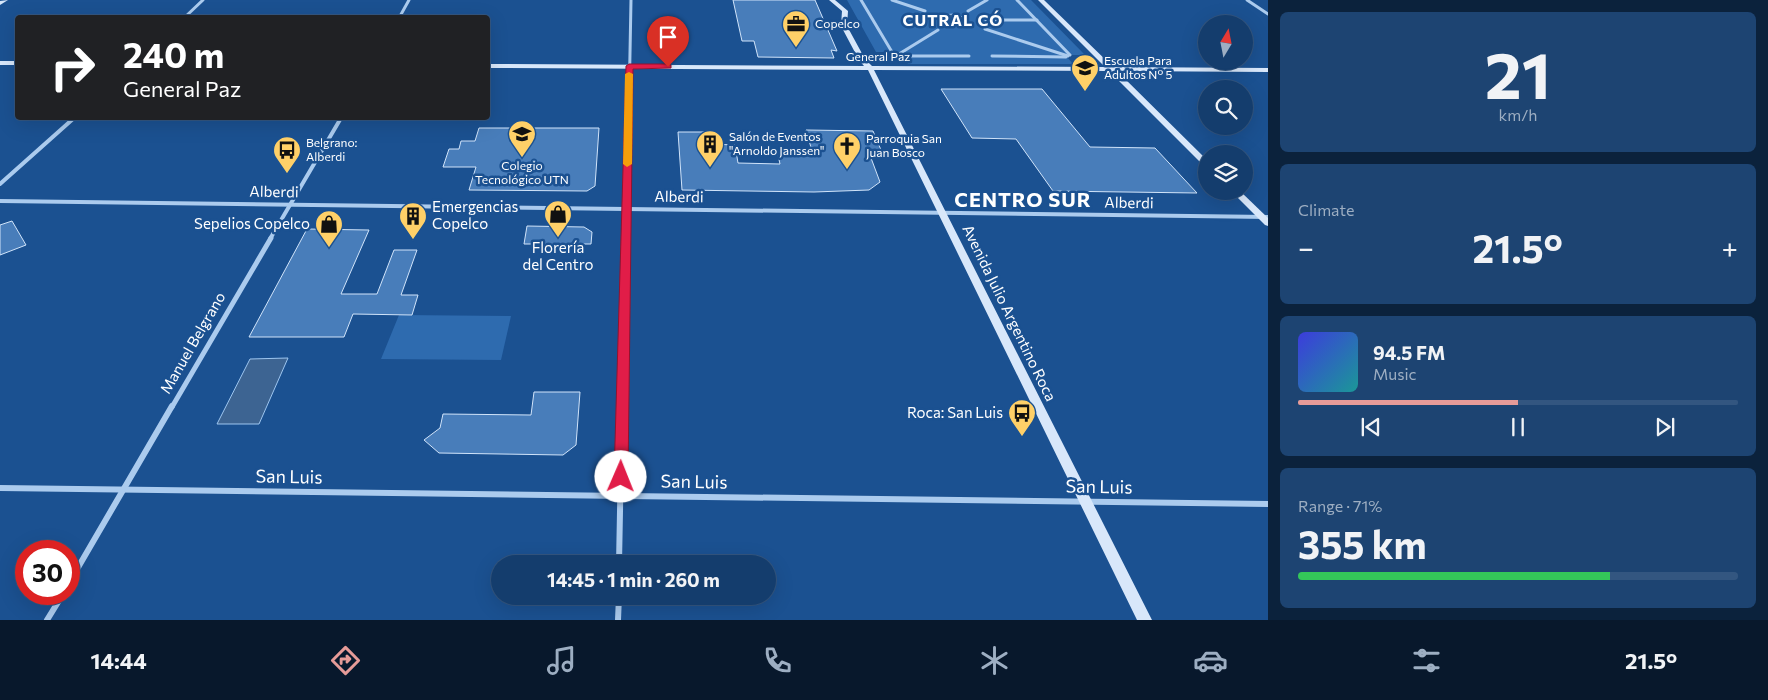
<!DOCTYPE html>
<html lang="en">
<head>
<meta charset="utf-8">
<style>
  body { margin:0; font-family:Commissioner,sans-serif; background:#1d4472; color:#f1f3f6; height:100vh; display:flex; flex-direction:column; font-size:19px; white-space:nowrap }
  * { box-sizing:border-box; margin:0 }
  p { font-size:16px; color:#9daec2 }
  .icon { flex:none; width:28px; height:28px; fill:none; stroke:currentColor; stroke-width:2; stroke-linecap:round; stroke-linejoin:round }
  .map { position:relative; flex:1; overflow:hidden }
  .drawer { display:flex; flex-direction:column; gap:12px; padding:12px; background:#0b223c; width:500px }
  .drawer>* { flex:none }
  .top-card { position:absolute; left:15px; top:15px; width:475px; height:105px; border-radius:5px; box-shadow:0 5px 20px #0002,0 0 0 1px #335680; background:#202124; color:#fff; overflow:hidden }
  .needle { width:32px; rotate:10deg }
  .fabs { position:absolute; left:1198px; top:15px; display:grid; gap:10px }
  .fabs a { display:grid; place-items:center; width:55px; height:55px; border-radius:50%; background:#143d6d; box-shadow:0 5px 20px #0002,0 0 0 1px #335680; font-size:25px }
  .speed { position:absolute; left:15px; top:540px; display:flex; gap:10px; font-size:25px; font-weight:700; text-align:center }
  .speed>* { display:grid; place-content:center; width:65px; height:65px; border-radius:50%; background:#143d6d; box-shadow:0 5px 20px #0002,0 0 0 1px #335680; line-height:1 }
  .speed .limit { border:8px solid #d22; background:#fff; color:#111 }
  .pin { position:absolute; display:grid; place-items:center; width:42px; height:42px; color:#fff; margin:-51px -21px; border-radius:50% 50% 50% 0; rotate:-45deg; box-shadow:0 0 5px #0007 }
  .pin .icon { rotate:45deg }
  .me { position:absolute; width:55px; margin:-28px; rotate:1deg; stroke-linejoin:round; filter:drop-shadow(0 0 4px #0008) }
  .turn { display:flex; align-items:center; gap:18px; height:105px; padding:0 25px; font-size:22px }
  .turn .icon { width:65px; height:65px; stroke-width:2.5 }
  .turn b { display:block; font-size:35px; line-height:42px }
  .big { font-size:38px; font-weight:700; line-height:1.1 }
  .drawer .widget { flex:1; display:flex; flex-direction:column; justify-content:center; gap:8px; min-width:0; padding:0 18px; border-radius:8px; background:#1d4472 }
  .drawer .dial { align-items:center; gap:0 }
  .dial b { font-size:65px; line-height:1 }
  .song { display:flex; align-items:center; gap:15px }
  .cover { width:60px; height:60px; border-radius:8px; background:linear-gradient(135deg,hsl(240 70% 55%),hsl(180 70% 35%)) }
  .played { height:5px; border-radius:2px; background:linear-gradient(90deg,#e69b98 50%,#335680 50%) }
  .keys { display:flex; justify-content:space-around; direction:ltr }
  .heat { display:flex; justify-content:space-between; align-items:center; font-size:28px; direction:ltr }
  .charge { height:8px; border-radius:4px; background:linear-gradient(90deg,#34c759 71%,#335680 0) }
  .trip { position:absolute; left:491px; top:555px; width:285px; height:50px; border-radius:25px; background:#143d6d; box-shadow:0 5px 20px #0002,0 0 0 1px #335680; font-weight:700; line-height:50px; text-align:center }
  .tabs { display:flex; height:80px; justify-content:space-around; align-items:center; background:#08182c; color:#9daec2 }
  .tabs .icon { width:35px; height:35px }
  .tabs .active { color:#e69b98 }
  .tabs b { font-size:22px; color:#f1f3f6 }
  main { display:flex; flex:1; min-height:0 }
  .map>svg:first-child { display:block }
  .green { fill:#2e6baf }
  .water { fill:#3d6492; stroke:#9ec6f0 }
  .building { fill:#487dba; stroke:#d1e4fa }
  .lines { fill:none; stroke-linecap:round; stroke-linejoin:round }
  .street-far3 { stroke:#abcbee; stroke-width:3 }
  .street-far2 { stroke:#abcbee; stroke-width:4 }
  .street-far1 { stroke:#abcbee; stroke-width:5 }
  .street { stroke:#abcbee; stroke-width:6 }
  .secondary { fill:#d8e7fa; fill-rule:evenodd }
  .route { fill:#e11d48; stroke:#92132f }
  .slow { fill:#f59e0b }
  .labels { text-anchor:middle; stroke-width:5; stroke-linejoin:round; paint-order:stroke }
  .far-poi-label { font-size:12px; fill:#fff; stroke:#1b5191; text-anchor:start }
  .far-street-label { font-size:12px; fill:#fff; stroke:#1b5191 }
  .street-label { font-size:15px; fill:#fff; stroke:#1b5191 }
  .poi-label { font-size:15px; fill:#fff; stroke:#1b5191; text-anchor:end }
  .far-district-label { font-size:16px; font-weight:bold; letter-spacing:1px; fill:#fff; stroke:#1b5191 }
  .near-street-label { font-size:18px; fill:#fff; stroke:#1b5191 }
  .district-label { font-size:20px; font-weight:bold; letter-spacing:1px; fill:#fff; stroke:#1b5191 }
</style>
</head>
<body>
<main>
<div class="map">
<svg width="1268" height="620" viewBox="0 0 1268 620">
  <rect width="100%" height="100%" fill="#1b5191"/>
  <!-- green -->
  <g class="green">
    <path d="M847,0H1031L1085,55H1070L1067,57L1073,64H908L903,55L894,52H876Z"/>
    <path d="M399,315L511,316L501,360L381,359Z"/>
  </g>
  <!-- water -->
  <g class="water">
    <path d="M954,14L966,18L969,23L953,26L938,19L941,15Z"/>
    <path d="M288,358L259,424H217L250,359Z"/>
  </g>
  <!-- building -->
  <g class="building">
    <path d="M733,0H815L837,51L831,50L834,58L758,57L754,41H742Z"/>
    <path d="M941,89H1042L1090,147L1155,148L1197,193L1053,191L1016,139L972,138Z"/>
    <path d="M479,128H599L595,186L587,191L469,190L476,167H443L449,149H459L461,141H475Z"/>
    <path d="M806,130L873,131L881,150H868L880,182L869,190L814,192L682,190L678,132H708L709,144L735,145L738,163L780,164L777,151H812Z"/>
    <path d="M12,221L26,245L0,255V225Z"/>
    <path d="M527,226L584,227L592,232L591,244H524Z"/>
    <path d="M307,229L369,230L341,294H377L394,250H417L401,295H418L412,315L353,314L344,337H249Z"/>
    <path d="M534,392H580L576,445L563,455L439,453L424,440L440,428L443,414L531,415Z"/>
  </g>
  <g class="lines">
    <!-- street-far3 -->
    <g class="street-far3">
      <path d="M861,0L892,52"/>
      <path d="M892,0L925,11"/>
      <path d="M1017,0L1070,55"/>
      <path d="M1247,0L1268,14"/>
      <path d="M968,11L987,0"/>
      <path d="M184,18L203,0"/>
      <path d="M399,18L409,0"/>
      <path d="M986,20H1037"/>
      <path d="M985,29L1068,56"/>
      <path d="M899,54L938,30"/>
      <path d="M903,56H969"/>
      <path d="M992,56L1066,57"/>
      <path d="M629,106L631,0"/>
    </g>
    <!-- street-far2 -->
    <g class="street-far2">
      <path d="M0,184L74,118"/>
      <path d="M0,201L1268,217"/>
      <path d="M270,239L341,118"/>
      <path d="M626,239L629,105"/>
    </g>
    <!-- street-far1 -->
    <g class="street-far1">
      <path d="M172,407L271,238"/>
      <path d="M622,407L626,238"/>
    </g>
    <!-- street -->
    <g class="street">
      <path d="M0,488L1268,504"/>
      <path d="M619,564L622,406"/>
      <path d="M69,583L172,406"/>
      <path d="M47,620L63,594"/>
      <path d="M618,620L619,596"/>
    </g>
    <!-- secondary -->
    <g class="secondary">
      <path d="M8,0L0,5V1Z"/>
      <path d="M829,0H835L848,11L847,26L865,59L872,66L1105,67L1038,0H1044L1113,67L1268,68V72L1117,71L1206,159V165H1203L1109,71L874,70L1152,620H1137L868,70L488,68V64L864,66L859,60L841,26L842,11Z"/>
      <rect x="0" y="61" width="18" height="4"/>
      <path d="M1231,191H1240L1268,218V226L1265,225Z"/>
    </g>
  </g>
  <!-- route -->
  <path class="route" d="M668,64L671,65V68L633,69L628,477L626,481L621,483L616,481L614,477L626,66L629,64Z"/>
  <!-- slow -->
  <path class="slow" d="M629,72L633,74L632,164L627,167L623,164L625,74Z"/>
  <!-- icons -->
  <defs>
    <g id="office-pin" transform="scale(1.4375)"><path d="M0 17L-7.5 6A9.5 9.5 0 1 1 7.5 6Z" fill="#ffd068" stroke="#1b5191"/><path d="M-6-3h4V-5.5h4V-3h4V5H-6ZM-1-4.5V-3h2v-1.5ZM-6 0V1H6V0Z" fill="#111"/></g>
    <g id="school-pin" transform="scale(1.4375)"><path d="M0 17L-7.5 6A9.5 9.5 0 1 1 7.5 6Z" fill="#ffd068" stroke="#1b5191"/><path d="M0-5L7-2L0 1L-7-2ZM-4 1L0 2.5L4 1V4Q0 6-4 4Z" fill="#111"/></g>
    <g id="building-pin" transform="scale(1.4375)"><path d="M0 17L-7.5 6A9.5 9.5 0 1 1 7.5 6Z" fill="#ffd068" stroke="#1b5191"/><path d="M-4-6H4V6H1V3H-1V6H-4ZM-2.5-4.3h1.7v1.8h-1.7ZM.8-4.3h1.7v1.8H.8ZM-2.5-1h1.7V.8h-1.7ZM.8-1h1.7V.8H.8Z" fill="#111"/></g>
    <g id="church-pin" transform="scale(1.4375)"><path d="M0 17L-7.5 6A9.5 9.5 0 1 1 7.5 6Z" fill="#ffd068" stroke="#1b5191"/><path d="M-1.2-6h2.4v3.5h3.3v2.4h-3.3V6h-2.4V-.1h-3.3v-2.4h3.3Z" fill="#111"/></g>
    <g id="bus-pin" transform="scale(1.4375)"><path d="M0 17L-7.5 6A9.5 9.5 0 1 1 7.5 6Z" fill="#ffd068" stroke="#1b5191"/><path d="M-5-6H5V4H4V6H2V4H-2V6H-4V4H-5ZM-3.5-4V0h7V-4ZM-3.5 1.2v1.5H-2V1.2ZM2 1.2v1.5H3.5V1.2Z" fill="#111"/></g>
    <g id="shop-pin" transform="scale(1.4375)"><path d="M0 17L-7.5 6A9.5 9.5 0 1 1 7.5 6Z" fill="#ffd068" stroke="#1b5191"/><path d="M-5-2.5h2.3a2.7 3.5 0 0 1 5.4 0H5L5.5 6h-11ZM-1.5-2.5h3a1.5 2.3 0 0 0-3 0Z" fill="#111"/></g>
  </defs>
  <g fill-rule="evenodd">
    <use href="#office-pin" x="796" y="24"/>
    <use href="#school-pin" x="1085" y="68"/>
    <use href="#school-pin" x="522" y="134"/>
    <use href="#building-pin" x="710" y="144"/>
    <use href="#church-pin" x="847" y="146"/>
    <use href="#bus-pin" x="287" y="150"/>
    <use href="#shop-pin" x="558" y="214"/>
    <use href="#building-pin" x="413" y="216"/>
    <use href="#shop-pin" x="329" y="224"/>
    <use href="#bus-pin" x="1022" y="413"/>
  </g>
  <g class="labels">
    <!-- far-poi labels -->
    <g class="far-poi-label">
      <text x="815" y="28">Copelco</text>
      <text x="1104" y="65">Escuela Para<tspan x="1104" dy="14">Adultos N° 5</tspan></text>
      <text x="729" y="141">Salón de Eventos<tspan x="729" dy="14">"Arnoldo Janssen"</tspan></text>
      <text x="866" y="143">Parroquia San<tspan x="866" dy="14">Juan Bosco</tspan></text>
      <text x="306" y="147">Belgrano:<tspan x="306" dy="14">Alberdi</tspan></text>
      <text x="522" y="170" text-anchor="middle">Colegio<tspan x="522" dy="14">Tecnológico UTN</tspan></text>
    </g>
    <!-- far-street labels -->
    <g class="far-street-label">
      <text x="878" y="61">General Paz</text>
    </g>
    <!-- street labels -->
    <g class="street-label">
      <text transform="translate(274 192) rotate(1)" y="5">Alberdi</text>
      <text transform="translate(679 197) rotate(1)" y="5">Alberdi</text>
      <text transform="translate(1129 203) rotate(1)" y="5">Alberdi</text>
      <text transform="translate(1009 313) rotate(64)" y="5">Avenida Julio Argentino Roca</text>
      <text transform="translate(193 343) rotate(-60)" y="5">Manuel Belgrano</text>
    </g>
    <!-- poi labels -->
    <g class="poi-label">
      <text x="432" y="212" text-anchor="start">Emergencias<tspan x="432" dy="17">Copelco</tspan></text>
      <text x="310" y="229">Sepelios Copelco</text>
      <text x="558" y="253" text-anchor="middle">Florería<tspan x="558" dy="17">del Centro</tspan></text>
      <text x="1003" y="418">Roca: San Luis</text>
    </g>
    <!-- far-district labels -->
    <g class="far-district-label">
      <text x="953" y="26">CUTRAL CÓ</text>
    </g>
    <!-- near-street labels -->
    <g class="near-street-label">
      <text transform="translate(289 477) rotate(1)" y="6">San Luis</text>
      <text transform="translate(694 482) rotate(1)" y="6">San Luis</text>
      <text transform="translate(1099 487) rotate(1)" y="6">San Luis</text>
    </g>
    <!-- district labels -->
    <g class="district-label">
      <text x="1023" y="207">CENTRO SUR</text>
    </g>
  </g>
</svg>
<div class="fabs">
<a><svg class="needle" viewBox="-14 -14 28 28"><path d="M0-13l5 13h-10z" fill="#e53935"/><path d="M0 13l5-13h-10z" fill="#9daec2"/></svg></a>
<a><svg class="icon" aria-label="search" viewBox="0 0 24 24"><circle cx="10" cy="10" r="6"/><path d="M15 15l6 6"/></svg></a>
<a><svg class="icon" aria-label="layers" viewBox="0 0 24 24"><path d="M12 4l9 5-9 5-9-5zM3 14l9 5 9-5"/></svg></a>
</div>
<div class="speed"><div class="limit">30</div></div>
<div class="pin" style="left:668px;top:67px;background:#d93025"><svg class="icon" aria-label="arrive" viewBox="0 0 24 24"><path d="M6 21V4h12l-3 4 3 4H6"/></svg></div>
<svg class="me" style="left:621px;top:477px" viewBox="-20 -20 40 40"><circle r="19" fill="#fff"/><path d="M0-13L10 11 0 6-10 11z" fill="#e11d48"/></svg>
<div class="trip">14:45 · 1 min · 260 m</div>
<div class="top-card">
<div class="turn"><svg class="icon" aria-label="right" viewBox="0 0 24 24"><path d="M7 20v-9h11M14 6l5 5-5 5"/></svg><div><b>240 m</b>General Paz</div></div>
</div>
</div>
<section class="drawer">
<div class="widget dial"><b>21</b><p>km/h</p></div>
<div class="widget"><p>Climate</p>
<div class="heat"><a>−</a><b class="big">21.5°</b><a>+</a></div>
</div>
<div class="widget">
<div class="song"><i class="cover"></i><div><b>94.5 FM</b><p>Music</p></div></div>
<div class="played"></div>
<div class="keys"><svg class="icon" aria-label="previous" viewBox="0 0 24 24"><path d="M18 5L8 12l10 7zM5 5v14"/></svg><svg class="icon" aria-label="pause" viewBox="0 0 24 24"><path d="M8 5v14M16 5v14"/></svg><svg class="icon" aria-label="next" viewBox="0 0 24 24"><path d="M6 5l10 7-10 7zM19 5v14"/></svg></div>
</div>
<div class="widget"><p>Range · 71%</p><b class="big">355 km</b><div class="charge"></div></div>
</section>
</main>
<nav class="tabs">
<b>14:44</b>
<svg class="icon active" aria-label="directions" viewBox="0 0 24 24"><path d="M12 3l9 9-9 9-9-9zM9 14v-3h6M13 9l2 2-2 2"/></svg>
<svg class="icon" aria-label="music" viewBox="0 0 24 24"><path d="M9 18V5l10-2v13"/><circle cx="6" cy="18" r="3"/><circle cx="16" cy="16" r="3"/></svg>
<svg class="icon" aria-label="phone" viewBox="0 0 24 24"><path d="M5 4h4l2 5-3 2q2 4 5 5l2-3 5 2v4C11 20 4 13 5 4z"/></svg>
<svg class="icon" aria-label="climate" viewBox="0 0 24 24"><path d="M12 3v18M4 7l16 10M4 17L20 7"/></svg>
<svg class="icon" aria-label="car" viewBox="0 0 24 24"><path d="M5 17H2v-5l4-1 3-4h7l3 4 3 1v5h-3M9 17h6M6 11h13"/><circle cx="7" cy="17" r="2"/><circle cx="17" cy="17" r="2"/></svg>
<svg class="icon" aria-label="filters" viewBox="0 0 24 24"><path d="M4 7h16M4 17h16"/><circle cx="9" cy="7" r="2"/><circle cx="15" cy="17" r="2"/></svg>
<b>21.5°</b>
</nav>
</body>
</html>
